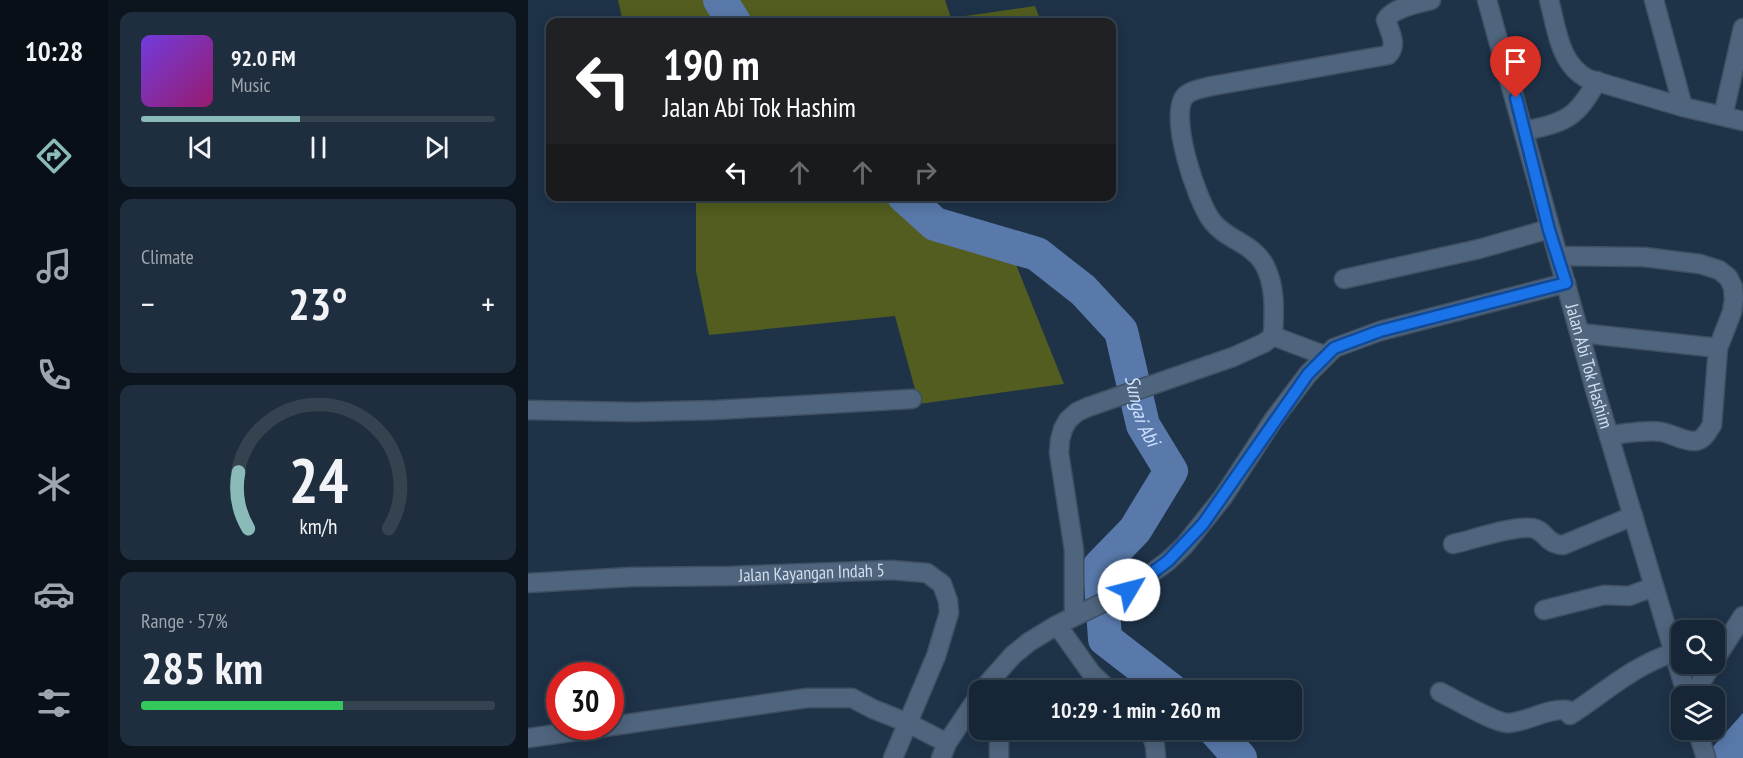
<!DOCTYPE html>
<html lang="en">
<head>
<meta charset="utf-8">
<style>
  body { margin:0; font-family:"PT Sans Narrow",sans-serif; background:#1f2e3e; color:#f1f3f6; height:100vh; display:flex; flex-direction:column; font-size:22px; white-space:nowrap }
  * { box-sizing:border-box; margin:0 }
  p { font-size:20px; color:#9ea5ad }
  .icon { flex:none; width:33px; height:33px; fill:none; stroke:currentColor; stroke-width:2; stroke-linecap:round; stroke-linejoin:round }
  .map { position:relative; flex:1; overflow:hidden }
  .drawer { display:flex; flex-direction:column; gap:12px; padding:12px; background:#0c151e; width:420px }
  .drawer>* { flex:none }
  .banner { position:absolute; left:18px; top:18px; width:570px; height:183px; border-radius:12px; box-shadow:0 3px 15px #0003,0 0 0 2px #354351; background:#202124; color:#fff; overflow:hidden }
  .tools { position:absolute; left:1143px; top:620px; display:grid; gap:12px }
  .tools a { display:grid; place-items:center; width:54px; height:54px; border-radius:12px; background:#162636; box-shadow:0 3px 15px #0003,0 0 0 2px #354351; font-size:30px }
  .speed { position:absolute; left:18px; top:662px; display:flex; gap:12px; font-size:30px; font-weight:700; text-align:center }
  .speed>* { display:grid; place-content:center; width:78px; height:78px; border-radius:50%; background:#162636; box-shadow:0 3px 15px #0003,0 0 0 2px #354351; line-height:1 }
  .speed .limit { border:9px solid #d22; background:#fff; color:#111 }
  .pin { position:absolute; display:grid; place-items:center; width:51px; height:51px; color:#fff; margin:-62px -26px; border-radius:50% 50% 50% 0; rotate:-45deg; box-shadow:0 0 6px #0007 }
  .pin .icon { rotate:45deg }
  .me { position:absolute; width:66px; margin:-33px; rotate:53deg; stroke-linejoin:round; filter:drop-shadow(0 0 4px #0008) }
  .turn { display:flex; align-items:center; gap:21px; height:126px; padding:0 18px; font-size:27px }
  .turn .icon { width:78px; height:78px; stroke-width:2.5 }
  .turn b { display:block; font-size:42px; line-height:51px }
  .lanes { display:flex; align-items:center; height:57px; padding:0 18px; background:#0003; justify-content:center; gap:30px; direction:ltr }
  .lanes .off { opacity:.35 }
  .big { font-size:45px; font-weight:700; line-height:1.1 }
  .drawer .card { flex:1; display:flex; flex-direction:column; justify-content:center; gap:9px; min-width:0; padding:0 21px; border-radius:12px; background:#1f2e3e }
  .drawer .dial { align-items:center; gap:0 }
  .dial svg { height:156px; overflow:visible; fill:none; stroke:#354351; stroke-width:7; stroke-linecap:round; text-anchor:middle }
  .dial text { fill:#f1f3f6; stroke:none }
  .song { display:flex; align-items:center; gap:18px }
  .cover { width:72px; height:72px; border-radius:9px; background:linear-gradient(135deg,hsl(260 70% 55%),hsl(320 70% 35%)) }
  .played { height:6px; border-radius:3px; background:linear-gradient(90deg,#8bbbb9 45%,#354351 45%) }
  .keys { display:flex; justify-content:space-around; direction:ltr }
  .heat { display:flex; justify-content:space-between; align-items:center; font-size:33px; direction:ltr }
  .charge { height:9px; border-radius:4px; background:linear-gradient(90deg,#34c759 57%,#354351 0) }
  .trip { position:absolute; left:441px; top:680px; width:333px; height:60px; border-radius:12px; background:#162636; box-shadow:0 3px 15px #0003,0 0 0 2px #354351; font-weight:700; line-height:60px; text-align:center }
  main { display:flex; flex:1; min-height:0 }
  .dock { display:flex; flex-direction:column; width:108px; justify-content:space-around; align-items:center; background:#090f16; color:#9ea5ad }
  .dock .icon { width:42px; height:42px }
  .dock .active { color:#8bbbb9 }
  .dock b { font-size:27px; color:#f1f3f6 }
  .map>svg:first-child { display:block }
  .forest { fill:#525d1f }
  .water { fill:#5879aa }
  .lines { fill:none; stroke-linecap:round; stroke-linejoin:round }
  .river { stroke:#5879aa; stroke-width:34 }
  .street-casing { stroke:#405063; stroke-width:21 }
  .secondary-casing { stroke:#405063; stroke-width:21 }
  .street { stroke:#4f657e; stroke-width:18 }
  .secondary { stroke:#4f657e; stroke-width:18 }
  .route-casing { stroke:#114b97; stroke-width:15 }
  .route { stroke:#1a73e8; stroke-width:10 }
  .labels { text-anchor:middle; stroke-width:6; stroke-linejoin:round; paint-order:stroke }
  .street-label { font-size:18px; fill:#d3dfed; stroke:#14283e }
  .water-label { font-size:20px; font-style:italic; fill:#cce0fe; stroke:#14283e }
</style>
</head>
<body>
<main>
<nav class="dock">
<b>10:28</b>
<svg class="icon active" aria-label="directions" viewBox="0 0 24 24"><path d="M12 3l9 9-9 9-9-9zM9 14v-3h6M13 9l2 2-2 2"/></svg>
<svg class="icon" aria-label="music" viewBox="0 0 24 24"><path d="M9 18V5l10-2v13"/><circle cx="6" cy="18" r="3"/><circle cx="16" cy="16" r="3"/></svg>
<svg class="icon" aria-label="phone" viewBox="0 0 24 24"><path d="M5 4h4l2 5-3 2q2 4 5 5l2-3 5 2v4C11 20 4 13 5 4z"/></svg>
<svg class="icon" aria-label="climate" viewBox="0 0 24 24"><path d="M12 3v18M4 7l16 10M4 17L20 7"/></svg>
<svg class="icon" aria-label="car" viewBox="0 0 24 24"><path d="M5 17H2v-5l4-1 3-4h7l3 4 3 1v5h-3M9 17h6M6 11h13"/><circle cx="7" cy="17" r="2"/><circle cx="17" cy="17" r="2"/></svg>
<svg class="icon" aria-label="filters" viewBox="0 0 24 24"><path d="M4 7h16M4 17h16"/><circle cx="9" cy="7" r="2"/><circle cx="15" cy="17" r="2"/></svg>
</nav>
<section class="drawer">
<div class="card">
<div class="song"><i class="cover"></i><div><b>92.0 FM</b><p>Music</p></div></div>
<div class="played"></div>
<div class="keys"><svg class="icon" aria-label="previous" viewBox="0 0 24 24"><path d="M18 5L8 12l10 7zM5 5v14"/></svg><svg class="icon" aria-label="pause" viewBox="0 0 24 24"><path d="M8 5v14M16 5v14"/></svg><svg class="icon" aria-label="next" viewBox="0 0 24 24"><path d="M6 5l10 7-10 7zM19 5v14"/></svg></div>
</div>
<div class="card"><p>Climate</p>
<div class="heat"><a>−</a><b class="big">23°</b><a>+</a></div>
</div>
<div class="card dial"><svg viewBox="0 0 100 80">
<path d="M14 69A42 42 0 1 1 86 69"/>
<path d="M14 69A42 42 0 0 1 9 40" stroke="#8bbbb9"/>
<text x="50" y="56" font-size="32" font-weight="700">24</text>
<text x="50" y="72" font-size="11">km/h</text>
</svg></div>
<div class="card"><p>Range · 57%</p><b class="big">285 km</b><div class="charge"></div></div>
</section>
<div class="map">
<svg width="1215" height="758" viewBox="0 0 1215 758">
  <rect width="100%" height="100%" fill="#1e3248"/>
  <!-- forest -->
  <g class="forest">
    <path d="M90,0H417L423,18L507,6L513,22H95Z"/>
    <path d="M168,197H400L406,208L477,237L536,384L391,404L367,316L181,335L168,271Z"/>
  </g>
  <!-- water -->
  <path class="water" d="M1215,713V758H1175Z"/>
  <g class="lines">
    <!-- river -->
    <g class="river">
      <path d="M192,0L206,22"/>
      <path id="s1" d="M376,196L407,224L509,254L555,290L593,331L615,425L643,471L607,530L572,566L577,639L643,690"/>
      <path d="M686,729L712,758"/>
    </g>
    <!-- street casing -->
    <g class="street-casing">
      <g id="street">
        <path d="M1021,0C1029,29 1031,64 1060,79L1155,107L1215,121"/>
        <path d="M1126,0L1155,107"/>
        <path d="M1195,116L1215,28"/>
        <path d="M997,131C1037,122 1048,119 1069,81"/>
        <path d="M1030,256L1116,257L1172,264L1191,270L1200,277L1205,287L1206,299L1204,312L1190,348L1184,425C1179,432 1176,440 1167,441C1156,442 1145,434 1134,432C1117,429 1098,434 1081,435"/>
        <path d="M816,279L951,249L1021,229"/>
        <path d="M1052,333L1190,348"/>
        <path d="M745,336C746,311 748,286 736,264C723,242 698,240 684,221C669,202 639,113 658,95C665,89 676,88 684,86L860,55C870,45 862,32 858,20C865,7 890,4 903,0"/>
        <path d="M0,410L106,412L188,410L384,399"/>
        <path d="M925,544C944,540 986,525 1004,528C1018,530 1017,544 1035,545L1105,516"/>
        <path id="s2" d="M0,583L103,577L203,576L363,570L399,573L414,584L420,601L421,613L408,656L365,758"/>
        <path d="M1016,610L1076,595L1101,596L1125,587"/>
        <path d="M546,616V550L531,453L532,440L535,429L540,420L549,412L560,407L705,357L736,343L745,336L798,356"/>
        <path d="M529,625L564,674L581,690"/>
        <path d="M1186,661L1215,616"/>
        <path d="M454,690L485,655L501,642L529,625L601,590L640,561L656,546L695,497L746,419L780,374L806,348L852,331L1038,283"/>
        <path d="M912,692C926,699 967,723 980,723C1000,722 1019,708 1039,710L1042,715C1076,693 1106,665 1145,653"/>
        <path d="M1164,696L1185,663"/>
        <path d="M621,729L627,745L628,758"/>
        <path d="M0,738L279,698H324L345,709L380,723L419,743"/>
        <path d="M413,758L419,743L452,694"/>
        <path d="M471,758V729"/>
      </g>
    </g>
    <!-- secondary casing -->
    <g class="secondary-casing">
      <g id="secondary">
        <path id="s3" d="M959,0L1068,393L1159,696"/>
        <path d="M1169,729L1178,758"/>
      </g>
    </g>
    <!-- street -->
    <use href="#street" class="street"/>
    <!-- secondary -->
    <use href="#secondary" class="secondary"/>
  </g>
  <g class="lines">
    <!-- route casing -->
    <g class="route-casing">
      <path id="route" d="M601,590L640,561L675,524L780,374L806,348L852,331L1038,283L1021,230L988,98"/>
    </g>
    <!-- route -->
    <use href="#route" class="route"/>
  </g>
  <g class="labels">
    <!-- street labels -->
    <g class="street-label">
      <text dy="6" stroke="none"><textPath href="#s3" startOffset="380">Jalan Abi Tok Hashim</textPath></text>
      <text dy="6" stroke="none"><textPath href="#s2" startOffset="284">Jalan Kayangan Indah 5</textPath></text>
    </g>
    <!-- water labels -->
    <g class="water-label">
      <text dy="7" stroke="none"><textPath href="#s1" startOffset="345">Sungai Abi</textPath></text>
    </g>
  </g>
</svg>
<div class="tools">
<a><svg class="icon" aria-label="search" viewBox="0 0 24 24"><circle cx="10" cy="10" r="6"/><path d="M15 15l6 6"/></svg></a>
<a><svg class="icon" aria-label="layers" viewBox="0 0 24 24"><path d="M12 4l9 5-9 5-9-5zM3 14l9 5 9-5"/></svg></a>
</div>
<div class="speed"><div class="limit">30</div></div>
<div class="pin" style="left:988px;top:98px;background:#d93025"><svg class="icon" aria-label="arrive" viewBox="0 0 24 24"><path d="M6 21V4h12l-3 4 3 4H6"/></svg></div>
<svg class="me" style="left:601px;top:590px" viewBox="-20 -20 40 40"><circle r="19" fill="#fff"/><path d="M0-13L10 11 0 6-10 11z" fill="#1a73e8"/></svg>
<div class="trip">10:29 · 1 min · 260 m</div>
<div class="banner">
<div class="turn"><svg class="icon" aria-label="left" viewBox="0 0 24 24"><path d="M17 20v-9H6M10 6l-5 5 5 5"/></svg><div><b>190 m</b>Jalan Abi Tok Hashim</div></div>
<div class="lanes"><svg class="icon" aria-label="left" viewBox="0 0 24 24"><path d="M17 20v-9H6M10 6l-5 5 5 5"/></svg><svg class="icon off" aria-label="ahead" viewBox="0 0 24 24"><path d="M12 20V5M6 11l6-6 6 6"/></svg><svg class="icon off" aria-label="ahead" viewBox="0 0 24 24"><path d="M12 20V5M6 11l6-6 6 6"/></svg><svg class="icon off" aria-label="right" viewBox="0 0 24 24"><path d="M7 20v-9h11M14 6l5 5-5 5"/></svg></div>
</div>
</div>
</main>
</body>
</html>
